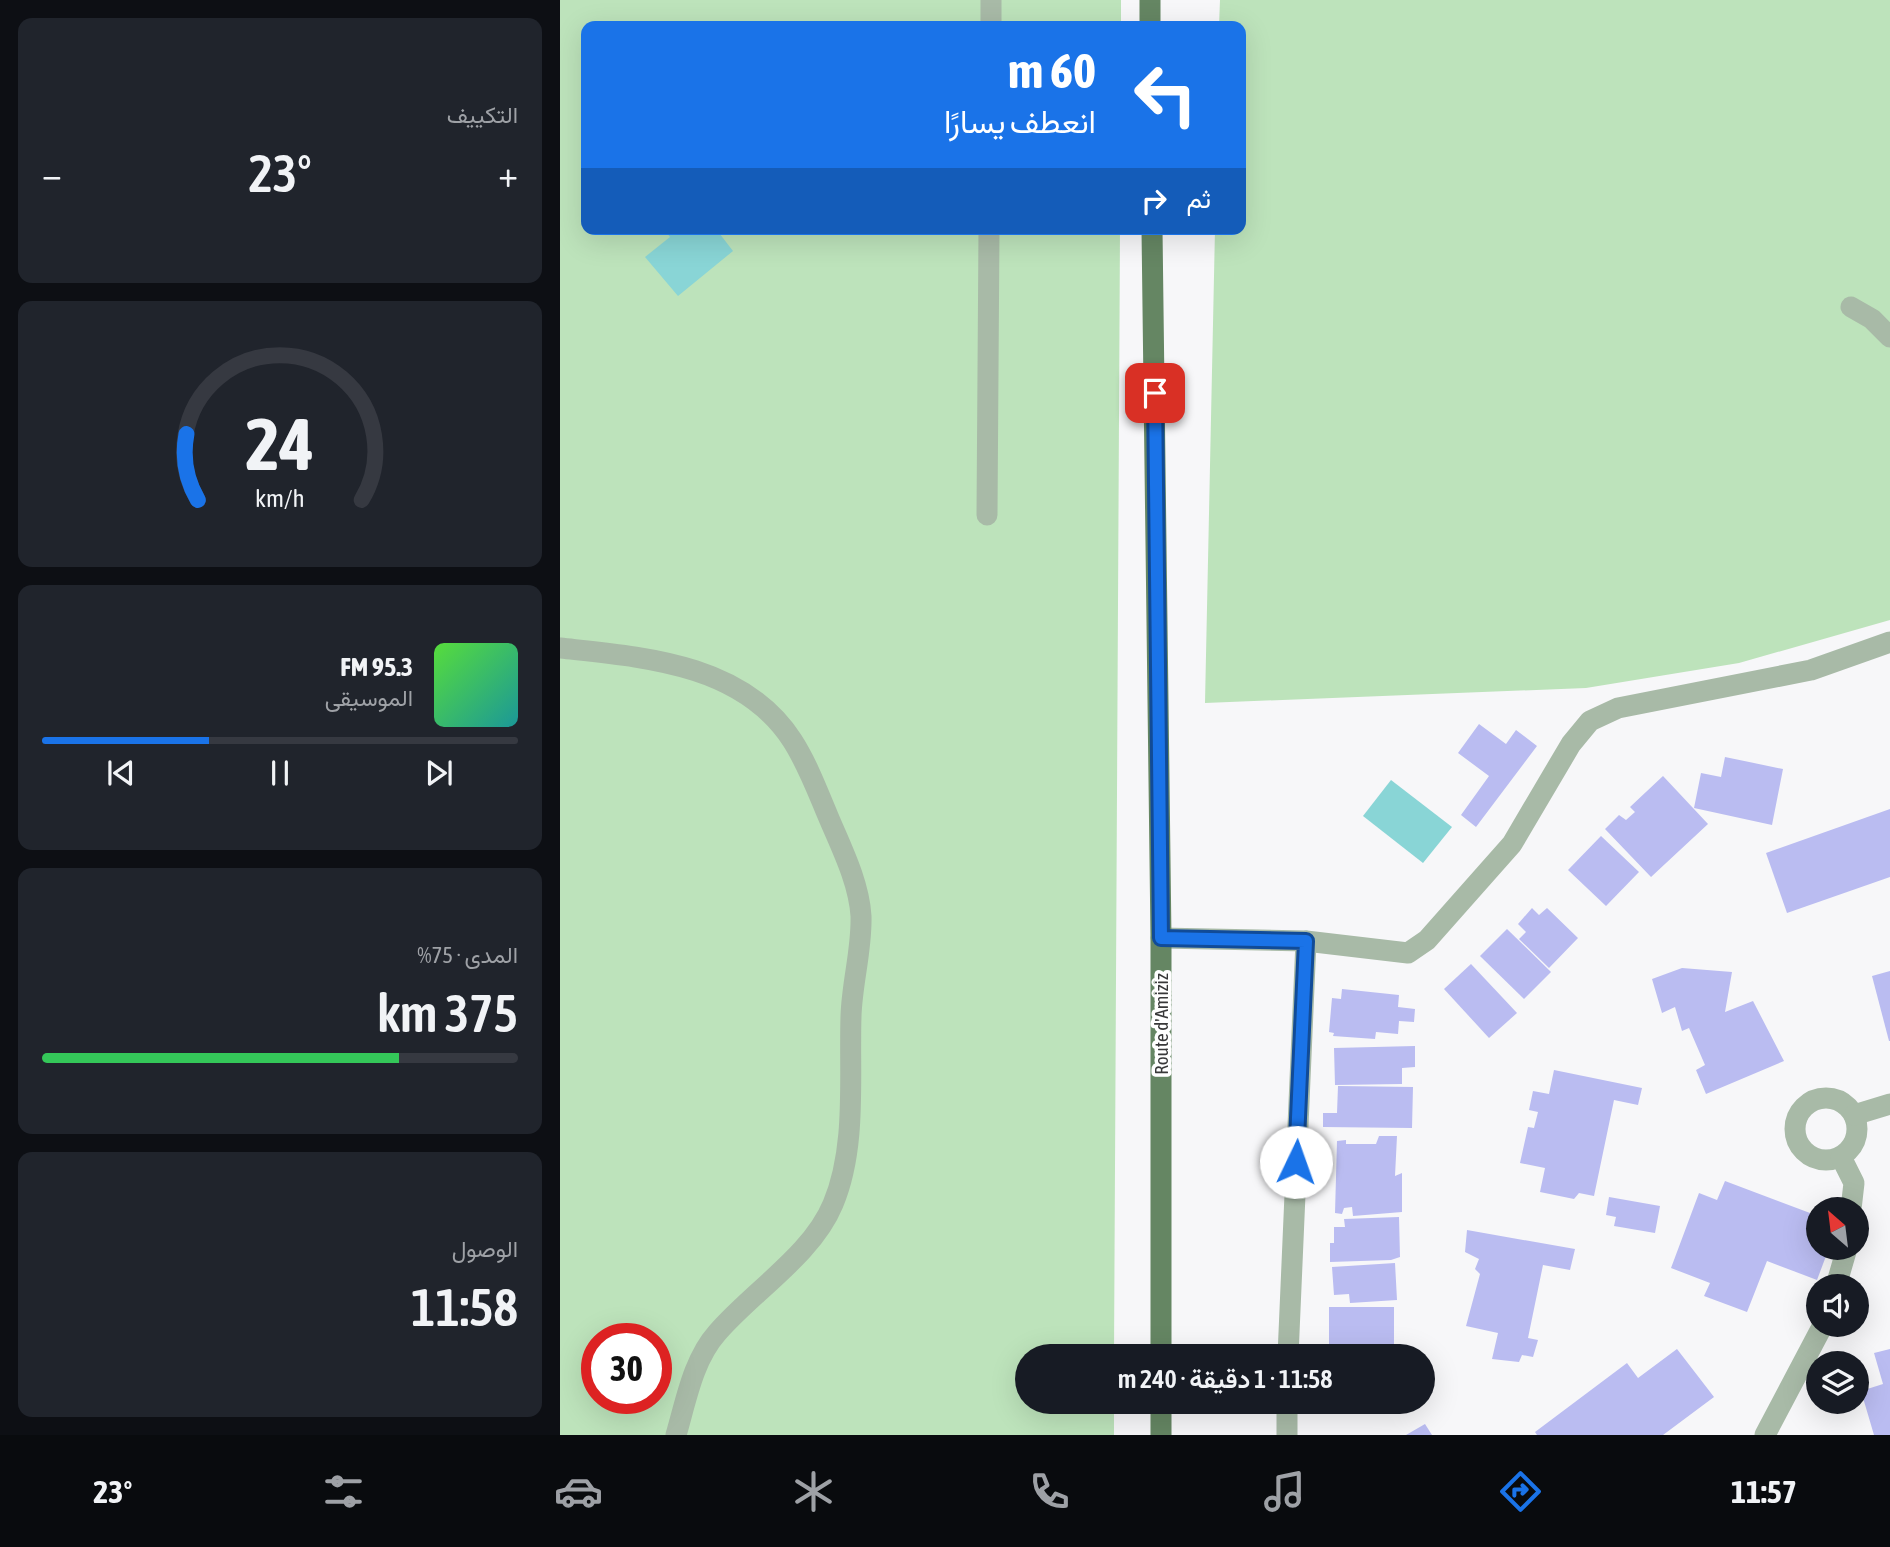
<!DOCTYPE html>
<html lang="ar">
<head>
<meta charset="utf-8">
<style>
  body { margin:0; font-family:"Asap Condensed",Vazirmatn,sans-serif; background:#20242c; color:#f1f3f6; direction:rtl; height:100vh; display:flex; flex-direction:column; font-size:26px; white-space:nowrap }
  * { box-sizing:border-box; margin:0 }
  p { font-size:23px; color:#9ea1a6 }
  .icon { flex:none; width:38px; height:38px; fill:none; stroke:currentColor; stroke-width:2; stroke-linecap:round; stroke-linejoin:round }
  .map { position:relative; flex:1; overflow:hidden; direction:ltr }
  .drawer { display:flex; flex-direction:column; gap:18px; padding:18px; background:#0d0f14; width:560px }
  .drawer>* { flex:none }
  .guide { position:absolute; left:21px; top:21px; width:665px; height:214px; border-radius:14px; box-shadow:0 7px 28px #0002; direction:rtl; background:#1a73e8; color:#fff; overflow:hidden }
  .needle { width:46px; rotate:332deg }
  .buttons { position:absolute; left:1246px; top:1197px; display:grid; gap:14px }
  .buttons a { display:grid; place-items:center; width:63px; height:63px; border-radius:50%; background:#171b24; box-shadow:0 7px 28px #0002; font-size:35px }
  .speed { position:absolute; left:21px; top:1323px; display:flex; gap:14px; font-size:35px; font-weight:700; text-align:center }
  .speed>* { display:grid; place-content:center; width:91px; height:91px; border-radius:50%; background:#171b24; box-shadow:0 7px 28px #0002; line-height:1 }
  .speed .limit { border:10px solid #d22; background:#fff; color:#111 }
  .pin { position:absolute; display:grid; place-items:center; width:60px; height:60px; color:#fff; margin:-30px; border-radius:14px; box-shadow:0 4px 10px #0006 }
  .me { position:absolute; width:77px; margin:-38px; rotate:3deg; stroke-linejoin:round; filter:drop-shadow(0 0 5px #0008) }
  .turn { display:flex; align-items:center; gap:24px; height:147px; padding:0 35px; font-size:32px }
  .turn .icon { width:91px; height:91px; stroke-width:2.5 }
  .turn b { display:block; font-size:49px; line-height:60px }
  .then { display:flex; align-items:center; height:66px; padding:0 35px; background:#0003; gap:14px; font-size:26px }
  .big { font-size:52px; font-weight:600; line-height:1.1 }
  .drawer .tile { flex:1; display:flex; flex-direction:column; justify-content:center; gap:10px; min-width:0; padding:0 24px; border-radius:14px; background:#20242c }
  .drawer .dial { align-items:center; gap:0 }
  .dial svg { height:182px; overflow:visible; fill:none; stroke:#363941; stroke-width:7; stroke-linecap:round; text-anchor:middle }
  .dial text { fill:#f1f3f6; stroke:none }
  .song { display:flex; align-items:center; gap:21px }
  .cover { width:84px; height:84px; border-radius:10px; background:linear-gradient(135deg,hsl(110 70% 55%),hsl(180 70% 35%)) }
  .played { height:7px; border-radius:4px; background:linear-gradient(90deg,#1a73e8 35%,#363941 35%) }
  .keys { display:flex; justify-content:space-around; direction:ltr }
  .heat { display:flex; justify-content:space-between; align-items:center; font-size:38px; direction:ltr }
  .charge { height:10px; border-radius:5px; background:linear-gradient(90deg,#34c759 75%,#363941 0) }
  .trip { position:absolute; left:455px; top:1344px; width:420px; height:70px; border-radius:35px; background:#171b24; box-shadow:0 7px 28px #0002; font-weight:600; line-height:70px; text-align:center; direction:rtl }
  .dock { display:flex; height:112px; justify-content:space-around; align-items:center; background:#090b0e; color:#9ea1a6 }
  .dock .icon { width:49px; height:49px }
  .dock .current { color:#1a73e8 }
  .dock b { font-size:32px; color:#f1f3f6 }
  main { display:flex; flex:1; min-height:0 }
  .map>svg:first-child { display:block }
  .green { fill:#bde3bb; fill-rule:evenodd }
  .water { fill:#89d5d6 }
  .building { fill:#babcf1 }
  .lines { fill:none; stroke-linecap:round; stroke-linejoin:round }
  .minor { stroke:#a8baa7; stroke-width:21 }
  .major { stroke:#658663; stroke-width:21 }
  .route-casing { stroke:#114b97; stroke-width:18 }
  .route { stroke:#1a73e8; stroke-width:12 }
  .labels { text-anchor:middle; stroke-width:7; stroke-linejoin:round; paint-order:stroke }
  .street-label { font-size:19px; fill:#383839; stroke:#fff }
</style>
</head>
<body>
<main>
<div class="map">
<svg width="1330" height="1435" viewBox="0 0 1330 1435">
  <rect width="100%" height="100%" fill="#f7f7f9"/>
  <!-- green -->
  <g class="green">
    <path d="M0,0H561V26H26V229H560L554,1356H467V1402H554V1435H0ZM37,1339H96V1398H37Z"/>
    <path d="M660,0H1330V620L1179,663L1026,688L645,703L655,229H681V26H659Z"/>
  </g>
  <!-- water -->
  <g class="water">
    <path d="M104,229H156L173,251L118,296L85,257L110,237Z"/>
    <path d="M831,780L892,827L863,863L803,816Z"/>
  </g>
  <!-- building -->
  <g class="building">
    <path d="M919,724L946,744L956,730L977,746L916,827L901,815L929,776L898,753Z"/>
    <path d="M1165,757L1223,769L1212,825L1134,808L1141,773L1161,777Z"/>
    <path d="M1103,776L1148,824L1091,877L1045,829L1059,815L1066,820L1075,812L1070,807Z"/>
    <path d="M1330,809V877L1227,913L1206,853Z"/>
    <path d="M1041,836L1079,872L1046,906L1008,870Z"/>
    <path d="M972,908L979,915L987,908L1018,938L989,968L959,939L966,932L958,924Z"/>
    <path d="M947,929L991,972L964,999L920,956Z"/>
    <path d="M911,964L957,1013L929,1038L884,989Z"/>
    <path d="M1122,968L1172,972L1165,1012L1193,1001L1224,1061L1146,1094L1136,1070L1145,1065L1129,1028L1122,1031L1115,1007L1102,1013L1092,979Z"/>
    <path d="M1330,971V1041H1329L1312,976Z"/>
    <path d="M782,989L839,995L838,1007L855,1009L854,1022L839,1021L838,1034L816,1032L815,1039L773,1036L774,1033L769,1032L772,998L781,999Z"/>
    <path d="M855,1046V1067L842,1068V1084L775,1085L774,1048Z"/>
    <path d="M994,1070L1082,1088L1078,1105L1054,1100L1034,1196L1019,1193L1014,1199L980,1192L985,1168L960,1163L968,1127L974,1128L978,1112L969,1110L973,1091L989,1094Z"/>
    <path d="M778,1086L853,1087L852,1128L763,1127V1113H777Z"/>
    <path d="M819,1136H837L835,1176L842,1173V1212L793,1216L792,1207L784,1208L782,1214L775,1213L777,1141L786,1140V1144H816Z"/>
    <path d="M1165,1181L1258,1216V1248H1269L1257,1280L1207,1261L1187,1312L1144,1296L1150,1283L1111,1268L1139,1193L1157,1200Z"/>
    <path d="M1049,1197L1100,1206L1095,1233L1054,1226L1056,1217L1046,1215Z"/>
    <path d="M839,1217L840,1257L831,1260L770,1262V1243H774V1227H785L784,1219Z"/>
    <path d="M907,1230L1015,1249L1010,1270L983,1265L968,1338L978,1340L973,1357L962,1355L959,1362L932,1359L938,1333L906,1326L920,1274L915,1269L919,1259L905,1252Z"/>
    <path d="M835,1263L837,1300L790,1303L789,1294L774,1295L772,1267Z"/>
    <rect x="769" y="1307" width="65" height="37"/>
    <path d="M1117,1349L1154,1397L1103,1435H977L975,1432L1067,1363L1078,1378Z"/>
    <path d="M1330,1349V1435H1314L1301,1391L1323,1384L1314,1353Z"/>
    <path d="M865,1424L872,1435H846Z"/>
  </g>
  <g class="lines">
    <!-- minor -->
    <g class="minor">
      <path d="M431,26V0"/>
      <path d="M1291,307L1312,319L1330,337"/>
      <path d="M427,515L429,229"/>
      <path d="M0,648C82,657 182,663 232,740C247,763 257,790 268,816C281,847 299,882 301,916C302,950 292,982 291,1016C289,1077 297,1147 273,1204C252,1255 193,1291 157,1333C133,1360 126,1401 116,1435"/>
      <path d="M601,938L746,941L848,953L867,940L952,844L1011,744L1030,721L1058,708L1251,670L1330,642"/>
      <circle cx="1266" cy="1129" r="31"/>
      <path d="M1294,1115L1330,1104"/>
      <path d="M1281,1157L1294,1183L1291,1209"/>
      <path d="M1276,1286L1287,1248"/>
      <path d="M728,1356L746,941"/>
      <path d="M727,1435V1402"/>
      <path d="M1205,1435L1263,1325"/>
    </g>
    <!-- major -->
    <g class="major">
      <path d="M590,0V26"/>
      <path d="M592,229L601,938V1356"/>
      <path d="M601,1435V1402"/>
    </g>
  </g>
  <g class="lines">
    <!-- route casing -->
    <g class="route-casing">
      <path id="route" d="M595,393L601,938L746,941L736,1162"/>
    </g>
    <!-- route -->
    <use href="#route" class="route"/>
  </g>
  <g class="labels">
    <!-- street labels -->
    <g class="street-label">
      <text transform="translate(601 1024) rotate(-90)" y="7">Route d'Amiziz</text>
    </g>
  </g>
</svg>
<div class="buttons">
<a><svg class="needle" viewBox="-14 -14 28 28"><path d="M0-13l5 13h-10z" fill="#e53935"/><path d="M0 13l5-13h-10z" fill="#9ea1a6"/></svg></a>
<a><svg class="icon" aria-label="sound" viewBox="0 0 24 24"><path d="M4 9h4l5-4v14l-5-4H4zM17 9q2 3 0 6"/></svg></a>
<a><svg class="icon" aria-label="layers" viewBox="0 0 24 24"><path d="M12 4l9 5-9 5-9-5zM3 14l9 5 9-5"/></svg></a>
</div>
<div class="speed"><div class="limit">30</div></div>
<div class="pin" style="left:595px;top:393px;background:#d93025"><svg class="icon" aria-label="arrive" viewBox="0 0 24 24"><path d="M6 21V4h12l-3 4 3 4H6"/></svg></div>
<svg class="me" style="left:736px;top:1162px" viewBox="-20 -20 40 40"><circle r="19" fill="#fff"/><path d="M0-13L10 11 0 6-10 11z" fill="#1a73e8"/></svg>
<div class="trip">11:58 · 1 دقيقة · 240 m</div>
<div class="guide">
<div class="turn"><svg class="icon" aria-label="left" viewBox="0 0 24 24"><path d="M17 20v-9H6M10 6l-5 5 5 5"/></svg><div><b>60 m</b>انعطف يسارًا</div></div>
<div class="then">ثم<svg class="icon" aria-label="right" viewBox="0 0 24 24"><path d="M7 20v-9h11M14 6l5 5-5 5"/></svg></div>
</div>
</div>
<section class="drawer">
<div class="tile"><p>التكييف</p>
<div class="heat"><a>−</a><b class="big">23°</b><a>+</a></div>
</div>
<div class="tile dial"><svg viewBox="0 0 100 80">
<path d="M14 69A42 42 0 1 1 86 69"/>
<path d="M14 69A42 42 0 0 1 9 40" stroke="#1a73e8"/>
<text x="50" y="56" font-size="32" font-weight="700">24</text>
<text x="50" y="72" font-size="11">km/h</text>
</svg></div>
<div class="tile">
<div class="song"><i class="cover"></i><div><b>95.3 FM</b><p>الموسيقى</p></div></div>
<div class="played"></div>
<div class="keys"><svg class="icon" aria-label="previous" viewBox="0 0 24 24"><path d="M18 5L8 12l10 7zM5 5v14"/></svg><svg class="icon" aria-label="pause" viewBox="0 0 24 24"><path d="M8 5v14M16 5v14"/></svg><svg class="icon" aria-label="next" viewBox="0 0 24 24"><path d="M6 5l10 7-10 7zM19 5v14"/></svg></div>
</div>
<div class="tile"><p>المدى · 75%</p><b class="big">375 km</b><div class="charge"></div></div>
<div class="tile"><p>الوصول</p><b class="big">11:58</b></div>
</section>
</main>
<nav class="dock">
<b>11:57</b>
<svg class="icon current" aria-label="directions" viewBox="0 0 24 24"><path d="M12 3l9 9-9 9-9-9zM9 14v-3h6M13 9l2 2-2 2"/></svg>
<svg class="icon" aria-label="music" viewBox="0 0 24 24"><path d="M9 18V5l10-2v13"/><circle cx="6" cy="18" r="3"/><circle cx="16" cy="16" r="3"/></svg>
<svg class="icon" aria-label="phone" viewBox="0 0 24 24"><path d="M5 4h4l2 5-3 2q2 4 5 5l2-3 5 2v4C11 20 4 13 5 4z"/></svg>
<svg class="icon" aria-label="climate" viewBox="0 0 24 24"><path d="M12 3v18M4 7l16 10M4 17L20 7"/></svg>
<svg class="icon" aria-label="car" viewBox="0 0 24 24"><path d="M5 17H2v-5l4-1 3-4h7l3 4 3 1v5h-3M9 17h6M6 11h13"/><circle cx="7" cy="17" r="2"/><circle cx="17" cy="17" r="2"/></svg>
<svg class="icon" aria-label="filters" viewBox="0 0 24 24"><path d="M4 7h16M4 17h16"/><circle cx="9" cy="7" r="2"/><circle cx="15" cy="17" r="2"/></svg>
<b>23°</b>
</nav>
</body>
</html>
